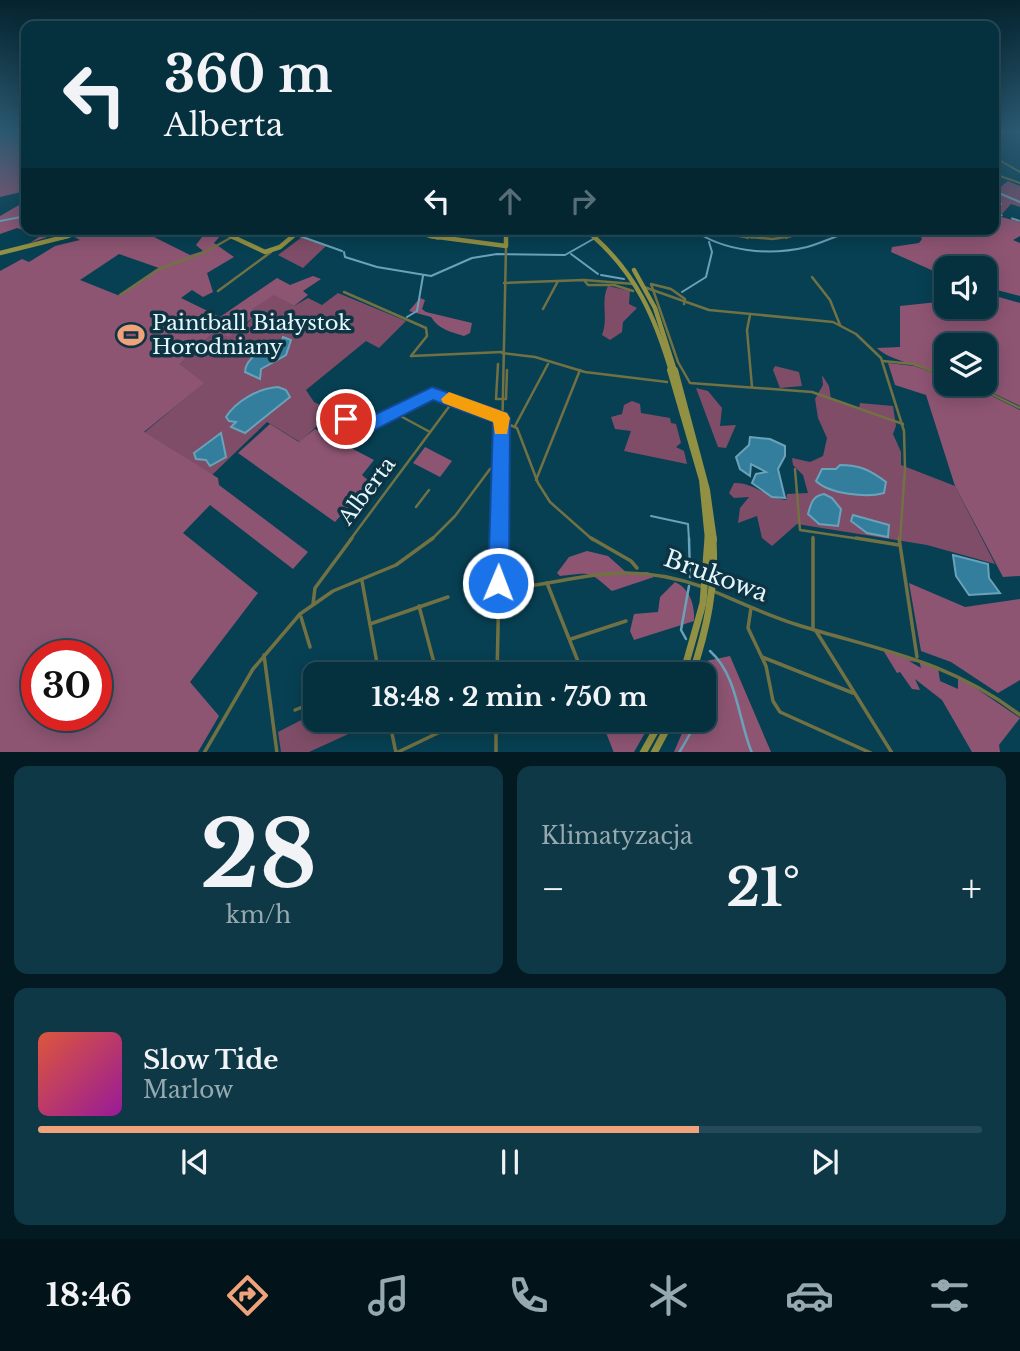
<!DOCTYPE html>
<html lang="pl">
<head>
<meta charset="utf-8">
<style>
  body { margin:0; font-family:"Libre Baskerville",serif; background:#0e3845; color:#f1f3f6; height:100vh; display:flex; flex-direction:column; font-size:26px; white-space:nowrap }
  * { box-sizing:border-box; margin:0 }
  p { font-size:23px; color:#97a9b0 }
  .icon { flex:none; width:38px; height:38px; fill:none; stroke:currentColor; stroke-width:2; stroke-linecap:round; stroke-linejoin:round }
  .map { position:relative; height:752px; overflow:hidden }
  .panel { display:flex; flex-direction:column; gap:14px; padding:14px; background:#031a22; flex:1 }
  .panel>* { flex:none }
  .top-card { position:absolute; left:21px; top:21px; width:978px; height:214px; border-radius:14px; box-shadow:0 4px 18px #0003,0 0 0 2px #264b58; background:#05303e; color:#f1f3f6; overflow:hidden }
  .tools { position:absolute; left:934px; top:256px; display:grid; gap:14px }
  .tools a { display:grid; place-items:center; width:63px; height:63px; border-radius:14px; background:#05303e; box-shadow:0 4px 18px #0003,0 0 0 2px #264b58; font-size:35px }
  .speed { position:absolute; left:21px; top:640px; display:flex; gap:14px; font-size:35px; font-weight:700; text-align:center }
  .speed>* { display:grid; place-content:center; width:91px; height:91px; border-radius:50%; background:#05303e; box-shadow:0 4px 18px #0003,0 0 0 2px #264b58; line-height:1 }
  .speed .limit { border:10px solid #d22; background:#fff; color:#111 }
  .pin { position:absolute; display:grid; place-items:center; width:60px; height:60px; color:#fff; margin:-30px; border:4px solid #fff; border-radius:50%; box-shadow:0 2px 7px #0007 }
  .me { position:absolute; width:77px; margin:-38px; rotate:1deg; stroke-linejoin:round; filter:drop-shadow(0 0 5px #0008) }
  .turn { display:flex; align-items:center; gap:24px; height:147px; padding:0 28px; font-size:32px }
  .turn .icon { width:91px; height:91px; stroke-width:2.5 }
  .turn b { display:block; font-size:49px; line-height:60px }
  .lanes { display:flex; align-items:center; height:66px; padding:0 28px; background:#0003; justify-content:center; gap:35px; direction:ltr }
  .lanes .off { opacity:.35 }
  .big { font-size:52px; font-weight:700; line-height:1.1 }
  .panel .tile { flex:1; display:flex; flex-direction:column; justify-content:center; gap:10px; min-width:0; padding:0 24px; border-radius:14px; background:#0e3845 }
  .panel .dial { align-items:center; gap:0 }
  .dial b { font-size:91px; line-height:1 }
  .song { display:flex; align-items:center; gap:21px }
  .cover { width:84px; height:84px; border-radius:10px; background:linear-gradient(135deg,hsl(10 70% 55%),hsl(300 70% 35%)) }
  .played { height:7px; border-radius:4px; background:linear-gradient(90deg,#f0a27a 70%,#264b58 70%) }
  .keys { display:flex; justify-content:space-around; direction:ltr }
  .heat { display:flex; justify-content:space-between; align-items:center; font-size:38px; direction:ltr }
  .panel .tiles { flex:1; display:grid; gap:14px; grid-template-columns:1fr 1fr }
  .tile:last-child { grid-column:span 2 }
  .trip { position:absolute; left:303px; top:662px; width:413px; height:70px; border-radius:14px; background:#05303e; box-shadow:0 4px 18px #0003,0 0 0 2px #264b58; font-weight:700; line-height:70px; text-align:center }
  .menu { display:flex; height:112px; justify-content:space-around; align-items:center; background:#021319; color:#97a9b0 }
  .menu .icon { width:49px; height:49px }
  .menu .on { color:#f0a27a }
  .menu b { font-size:32px; color:#f1f3f6 }
  .map>svg:first-child { display:block }
  .green { fill:#7f4d67 }
  .forest { fill:#8e5573; fill-rule:evenodd }
  .water { fill:#337e9c; stroke:#69a2b9; stroke-width:2 }
  .lines { fill:none; stroke-linecap:round; stroke-linejoin:round }
  .stream-far1 { stroke:#69a2b9; stroke-width:2 }
  .stream { stroke:#69a2b9; stroke-width:2.5 }
  .street-far2 { stroke:#727143; stroke-width:2 }
  .street-far1 { stroke:#727143; stroke-width:2.5 }
  .street { stroke:#727143; stroke-width:3.5 }
  .secondary-far3 { stroke:#929043; stroke-width:3.5 }
  .secondary-far2 { stroke:#929043; stroke-width:4.5 }
  .secondary-far1 { stroke:#929043; stroke-width:6 }
  .secondary { stroke:#929043; stroke-width:7 }
  .rail { stroke:#7499a6; stroke-width:2; stroke-dasharray:9 9; stroke-linecap:butt }
  .route { fill:#1a73e8; stroke:#114b97; stroke-width:2 }
  .slow { fill:#f59e0b }
  .labels { text-anchor:middle; stroke-width:7; stroke-linejoin:round; paint-order:stroke }
  .poi-label { font-size:21px; fill:#e6f6fd; stroke:#0c3443; text-anchor:start }
  .street-label { font-size:21px; fill:#e6f6fd; stroke:#0c3443 }
  .near-street-label { font-size:24px; fill:#e6f6fd; stroke:#0c3443 }
</style>
</head>
<body>
<div class="map">
<svg width="1020" height="753" viewBox="0 0 1020 753">
  <rect width="100%" height="100%" fill="#074053"/>
  <!-- green -->
  <g class="green">
    <path d="M1008,181L1020,186V207L1011,204L1002,214L994,212V192Z"/>
    <path d="M302,237L326,246L303,268L278,255Z"/>
    <path d="M608,286L630,291L629,304L637,308L623,322L622,332L610,340L602,335C609,318 600,302 608,286Z"/>
    <path d="M338,293L406,321L379,348L366,341L306,390L314,402L333,411L300,442L267,422L212,475L144,433L203,383L180,364L215,331H240L257,313L251,309L274,294L294,306L308,298L322,305Z"/>
    <path d="M775,366L799,372L802,386L780,388L773,370Z"/>
    <path d="M822,375L829,386L831,399L859,409L860,403L893,406L896,426L893,434L901,452V465L955,486L995,564L927,545L797,524L772,546L762,538L757,516L738,523L740,508L749,497L734,498L729,493L734,483C753,482 768,498 786,500L787,494L808,493L803,475L793,465L792,458L810,462L823,456L827,438L818,418L815,399L823,385Z"/>
    <path d="M696,388L708,391L722,408L720,426L736,425L726,448L718,447Z"/>
    <path d="M632,401L640,404L641,413L670,418L671,423L676,424L681,443L676,447L684,451L687,464L624,451L631,431L615,429L611,417L622,414L624,405Z"/>
    <path d="M315,713V719H365L366,726L309,752H281L278,732Z"/>
  </g>
  <!-- forest -->
  <g class="forest">
    <path d="M0,131H26V197L21,192L0,197Z"/>
    <path d="M26,201V229H70L30,243L42,235L17,228L0,234V216Z"/>
    <path d="M994,215L1020,222V236L1013,240L1020,243V296L985,287V268H947V277L891,252L892,247L919,243L922,239L917,229H994Z"/>
    <path d="M128,229L146,233L190,255L203,251L196,245L208,229L222,234L214,243L234,257L207,273L213,292L203,297L192,290L181,298L220,317L277,278L290,285L313,276L321,279L303,291L308,295L294,306L274,295L252,309L258,313L229,337L215,331L180,364L204,383L144,432L218,478L219,485L308,552L293,569L210,505L183,533L258,593L190,682L219,716L198,752H0V271L22,259L29,262L55,246L80,240L71,235ZM119,254L159,268L120,296L80,280ZM37,656H96V716H37Z"/>
    <path d="M985,293L1020,303V406L972,383H985V345H947V375C931,370 886,359 877,348L900,347V306L947,301V306H985Z"/>
    <path d="M420,298L425,300L422,309L426,312L472,323L470,333L464,336C451,332 438,329 431,317L409,311Z"/>
    <path d="M888,363L914,366L947,377V383H966L1020,410V576L1003,577L955,486L926,395L895,385Z"/>
    <path d="M270,424L299,442L315,429L374,460L362,475L370,482L335,522L238,453Z"/>
    <path d="M425,447L452,461L440,477L413,463Z"/>
    <path d="M587,551L608,556L627,573L648,572L654,577L612,591C589,571 592,572 560,576L557,573L569,557Z"/>
    <path d="M675,582C690,589 695,605 694,621L634,640L630,631L634,614L658,612L660,597Z"/>
    <path d="M909,583L965,607L1020,599V680L998,693L951,662L921,651Z"/>
    <path d="M883,650L917,662L909,661L921,668L919,660L938,667L940,681L958,689V676L1020,718L999,745L1000,752H972L942,700L915,679L920,690L912,689L900,672L897,673Z"/>
    <path d="M730,656L771,752H674L688,719H704L702,674L706,661Z"/>
    <path d="M585,719H653L634,752L614,753L603,725L588,728Z"/>
  </g>
  <!-- water -->
  <g class="water">
    <path d="M283,337L291,340L286,355L261,369L260,379L245,372C245,357 268,346 282,342Z"/>
    <path d="M278,387L286,390L290,397L245,433L231,427L236,422L229,421L226,417C236,401 259,388 278,387Z"/>
    <path d="M221,433L226,457L210,466L206,460L196,459L194,453Z"/>
    <path d="M750,437L770,439L785,446V456L778,469L785,498L772,497L752,483L756,474L766,472L751,464L750,476L740,469L736,457L749,445Z"/>
    <path d="M840,465C860,465 870,470 886,482L884,493C867,498 829,494 816,481L822,469H836Z"/>
    <path d="M824,494L832,498L841,509L838,526L819,524L808,514C811,504 812,496 824,494Z"/>
    <path d="M853,515L889,525L888,537L867,533L851,521Z"/>
    <path d="M953,555L988,564L989,578L1000,593L969,595L956,576Z"/>
  </g>
  <g class="lines">
    <!-- stream-far1 -->
    <g class="stream-far1">
      <path d="M994,191L1020,202"/>
      <path d="M994,204H1001"/>
      <path d="M0,221L26,216"/>
      <path d="M287,229L293,233"/>
      <path d="M692,229C724,252 769,256 807,247C828,241 844,231 865,229"/>
      <path d="M297,235L342,251"/>
      <path d="M344,252L345,257L377,267L431,276L472,258L497,254L565,255L611,229"/>
      <path d="M571,254L598,274"/>
      <path d="M601,275L624,279"/>
      <path d="M682,292L706,277L712,252L709,242"/>
      <path d="M407,317L417,311L423,276"/>
      <path d="M651,516L688,524L689,540"/>
    </g>
    <!-- stream -->
    <g class="stream">
      <path d="M689,538L690,577"/>
      <path d="M686,639L681,630L689,586"/>
      <path d="M710,651C738,676 738,720 752,753"/>
      <path d="M679,753L698,720"/>
    </g>
    <!-- street-far2 -->
    <g class="street-far2">
      <path d="M994,157L1020,172"/>
      <path d="M994,174L1020,183"/>
      <path d="M714,229L748,238"/>
      <path d="M752,238L754,229"/>
      <path d="M786,238L806,229"/>
    </g>
    <!-- street-far1 -->
    <g class="street-far1">
      <path d="M739,236L773,239L792,236"/>
      <path d="M812,277L830,300L840,325"/>
      <path d="M584,280L634,284"/>
      <path d="M504,283L584,280L588,285H614L633,291"/>
      <path d="M644,287L709,310L833,322L856,334L881,358L904,431L905,469L900,540"/>
      <path d="M218,291L271,252"/>
      <path d="M344,292L426,328L427,336L411,356"/>
      <path d="M120,295L157,270L207,251L232,237"/>
      <path d="M684,304L685,299L671,289L651,284L678,362L690,383L812,392L903,424"/>
      <path d="M543,309L558,281"/>
      <path d="M750,315L747,330L752,387"/>
      <path d="M502,353L535,357L585,372L667,382"/>
      <path d="M411,356L502,352"/>
      <path d="M883,361L913,364L947,376"/>
      <path d="M498,364L496,399H506L507,370"/>
      <path d="M969,383L1020,408"/>
      <path d="M332,412L364,427L432,394L501,418"/>
      <path d="M393,412L430,432"/>
      <path d="M501,421L517,428L538,483L550,502L593,540"/>
      <path d="M515,426L548,364"/>
      <path d="M795,469L800,530L867,540"/>
      <path d="M536,480L580,370"/>
      <path d="M416,507L429,490"/>
      <path d="M813,537V540"/>
      <path d="M350,540L454,400"/>
      <path d="M431,540L455,516L490,469L500,466"/>
      <path d="M500,540L506,246"/>
    </g>
    <!-- street -->
    <g class="street">
      <path d="M591,538L631,561L637,568"/>
      <path d="M813,538V628"/>
      <path d="M856,538L899,545"/>
      <path d="M899,538L917,657"/>
      <path d="M362,581L379,674"/>
      <path d="M547,583L583,674"/>
      <path d="M498,590C579,582 620,558 703,587"/>
      <path d="M713,591C741,603 769,616 798,625C882,651 948,660 1020,715"/>
      <path d="M313,604L315,588L352,538"/>
      <path d="M419,606L437,674"/>
      <path d="M751,608L748,628L766,666L773,701L780,712L871,753"/>
      <path d="M301,617L310,647"/>
      <path d="M370,624L448,597"/>
      <path d="M816,631L892,753"/>
      <path d="M571,639L626,621"/>
      <path d="M264,655L277,753"/>
      <path d="M762,657L853,693"/>
      <path d="M497,674L500,538"/>
      <path d="M295,710L315,702"/>
      <path d="M389,719L396,753L467,719"/>
      <path d="M449,719L451,726"/>
      <path d="M496,719V753"/>
      <path d="M204,753L253,669L300,614L333,591L396,565L433,538"/>
    </g>
    <!-- secondary-far3 -->
    <g class="secondary-far3">
      <path d="M216,229L234,238"/>
      <path d="M400,229L438,238"/>
      <path d="M506,229V238"/>
      <path d="M585,229L595,238"/>
      <path d="M61,238L95,229"/>
      <path d="M291,238L301,229"/>
    </g>
    <!-- secondary-far2 -->
    <g class="secondary-far2">
      <path d="M231,236L265,252L280,247L293,236"/>
      <path d="M430,236L506,246V236"/>
      <path d="M593,236C636,274 655,317 671,371"/>
      <path d="M0,253L68,236"/>
      <path d="M634,270L655,308L675,371"/>
    </g>
    <!-- secondary-far1 -->
    <g class="secondary-far1">
      <path d="M670,370L702,480L708,540"/>
      <path d="M675,370L707,490L714,540"/>
    </g>
    <!-- secondary -->
    <g class="secondary">
      <path d="M683,674L703,603L708,538"/>
      <path d="M692,674C707,629 716,586 713,538"/>
      <path d="M643,753L662,719"/>
      <path d="M654,753L672,719"/>
    </g>
    <!-- rail -->
    <path class="rail" d="M994,213L1020,221"/>
  </g>
  <!-- sky -->
  <linearGradient id="sky" x2="0" y2="1"><stop stop-color="#04232e"/><stop offset="0.56" stop-color="#2b5971"/><stop offset="1" stop-color="#2b5971" stop-opacity="0"/></linearGradient>
  <rect width="1020" height="236" fill="url(#sky)"/>
  <!-- route -->
  <path class="route" d="M432,387L507,413L510,418L509,583L506,590L498,593L491,590L488,583L493,422L433,400L367,434L341,424L338,419L346,412L366,419Z"/>
  <!-- slow -->
  <path class="slow" d="M449,392L507,413L510,418L507,434H495L493,422L443,403L441,399Z"/>
  <!-- icons -->
  <defs>
    <g id="stadium-bare" transform="scale(2.1)"><path d="M0-5a6.5 5 0 1 0 0 10a6.5 5 0 1 0 0-10ZM-3.5-1.8h7v3.6h-7Z" fill="#f0a27a" stroke="#0c3443" stroke-width="2.5" paint-order="stroke"/></g>
  </defs>
  <g fill-rule="evenodd">
    <use href="#stadium-bare" x="131" y="335"/>
  </g>
  <g class="labels">
    <!-- poi labels -->
    <g class="poi-label">
      <text x="152" y="330">Paintball Białystok<tspan x="152" dy="24">Horodniany</tspan></text>
    </g>
    <!-- street labels -->
    <g class="street-label">
      <text transform="translate(367 491) rotate(-53)" y="7">Alberta</text>
    </g>
    <!-- near-street labels -->
    <g class="near-street-label">
      <text transform="translate(716 576) rotate(20)" y="8">Brukowa</text>
    </g>
  </g>
</svg>
<div class="tools">
<a><svg class="icon" aria-label="sound" viewBox="0 0 24 24"><path d="M4 9h4l5-4v14l-5-4H4zM17 9q2 3 0 6"/></svg></a>
<a><svg class="icon" aria-label="layers" viewBox="0 0 24 24"><path d="M12 4l9 5-9 5-9-5zM3 14l9 5 9-5"/></svg></a>
</div>
<div class="speed"><div class="limit">30</div></div>
<div class="pin" style="left:346px;top:419px;background:#d93025"><svg class="icon" aria-label="arrive" viewBox="0 0 24 24"><path d="M6 21V4h12l-3 4 3 4H6"/></svg></div>
<svg class="me" style="left:498px;top:583px" viewBox="-20 -20 40 40"><circle r="17" fill="#1a73e8" stroke="#fff" stroke-width="3"/><path d="M0-11L8 9 0 5-8 9z" fill="#fff"/></svg>
<div class="trip">18:48 · 2 min · 750 m</div>
<div class="top-card">
<div class="turn"><svg class="icon" aria-label="left" viewBox="0 0 24 24"><path d="M17 20v-9H6M10 6l-5 5 5 5"/></svg><div><b>360 m</b>Alberta</div></div>
<div class="lanes"><svg class="icon" aria-label="left" viewBox="0 0 24 24"><path d="M17 20v-9H6M10 6l-5 5 5 5"/></svg><svg class="icon off" aria-label="ahead" viewBox="0 0 24 24"><path d="M12 20V5M6 11l6-6 6 6"/></svg><svg class="icon off" aria-label="right" viewBox="0 0 24 24"><path d="M7 20v-9h11M14 6l5 5-5 5"/></svg></div>
</div>
</div>
<section class="panel">
<div class="tiles">
<div class="tile dial"><b>28</b><p>km/h</p></div>
<div class="tile"><p>Klimatyzacja</p>
<div class="heat"><a>−</a><b class="big">21°</b><a>+</a></div>
</div>
<div class="tile">
<div class="song"><i class="cover"></i><div><b>Slow Tide</b><p>Marlow</p></div></div>
<div class="played"></div>
<div class="keys"><svg class="icon" aria-label="previous" viewBox="0 0 24 24"><path d="M18 5L8 12l10 7zM5 5v14"/></svg><svg class="icon" aria-label="pause" viewBox="0 0 24 24"><path d="M8 5v14M16 5v14"/></svg><svg class="icon" aria-label="next" viewBox="0 0 24 24"><path d="M6 5l10 7-10 7zM19 5v14"/></svg></div>
</div>
</div>
</section>
<nav class="menu">
<b>18:46</b>
<svg class="icon on" aria-label="directions" viewBox="0 0 24 24"><path d="M12 3l9 9-9 9-9-9zM9 14v-3h6M13 9l2 2-2 2"/></svg>
<svg class="icon" aria-label="music" viewBox="0 0 24 24"><path d="M9 18V5l10-2v13"/><circle cx="6" cy="18" r="3"/><circle cx="16" cy="16" r="3"/></svg>
<svg class="icon" aria-label="phone" viewBox="0 0 24 24"><path d="M5 4h4l2 5-3 2q2 4 5 5l2-3 5 2v4C11 20 4 13 5 4z"/></svg>
<svg class="icon" aria-label="climate" viewBox="0 0 24 24"><path d="M12 3v18M4 7l16 10M4 17L20 7"/></svg>
<svg class="icon" aria-label="car" viewBox="0 0 24 24"><path d="M5 17H2v-5l4-1 3-4h7l3 4 3 1v5h-3M9 17h6M6 11h13"/><circle cx="7" cy="17" r="2"/><circle cx="17" cy="17" r="2"/></svg>
<svg class="icon" aria-label="filters" viewBox="0 0 24 24"><path d="M4 7h16M4 17h16"/><circle cx="9" cy="7" r="2"/><circle cx="15" cy="17" r="2"/></svg>
</nav>
</body>
</html>
